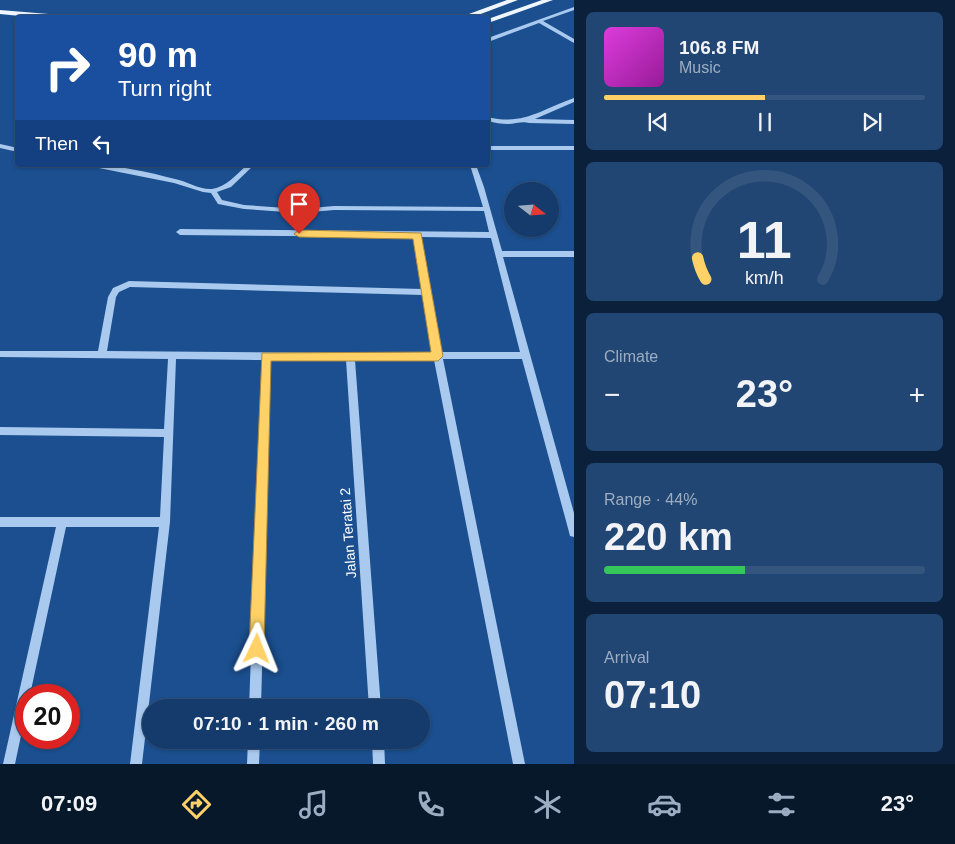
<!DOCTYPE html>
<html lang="en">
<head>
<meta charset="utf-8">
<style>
  body { margin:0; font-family:Arial,sans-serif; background:#214673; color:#f1f3f6; height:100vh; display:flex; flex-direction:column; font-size:19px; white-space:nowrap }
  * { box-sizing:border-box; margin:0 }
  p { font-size:16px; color:#9dadc1 }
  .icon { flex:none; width:28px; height:28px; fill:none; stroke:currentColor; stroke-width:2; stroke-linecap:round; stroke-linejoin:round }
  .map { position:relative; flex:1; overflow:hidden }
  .side { display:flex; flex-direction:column; gap:12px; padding:12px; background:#0b203b; width:381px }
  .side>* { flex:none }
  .banner { position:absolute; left:15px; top:15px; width:475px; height:152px; border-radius:5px; box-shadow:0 1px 4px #0004,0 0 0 1px #33557e; background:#1a4fa0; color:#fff; overflow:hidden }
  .needle { width:32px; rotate:107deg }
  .tools { position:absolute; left:504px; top:182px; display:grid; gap:10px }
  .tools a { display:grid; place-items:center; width:55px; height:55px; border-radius:50%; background:#143b6b; box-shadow:0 1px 4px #0004,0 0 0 1px #33557e; font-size:25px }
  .speed { position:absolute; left:15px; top:684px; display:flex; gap:10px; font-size:25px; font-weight:700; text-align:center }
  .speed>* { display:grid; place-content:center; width:65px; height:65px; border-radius:50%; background:#143b6b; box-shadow:0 1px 4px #0004,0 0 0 1px #33557e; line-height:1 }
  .speed .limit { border:8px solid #d22; background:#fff; color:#111 }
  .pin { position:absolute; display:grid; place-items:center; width:42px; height:42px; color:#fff; margin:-51px -21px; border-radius:50% 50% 50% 0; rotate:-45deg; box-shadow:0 0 5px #0007 }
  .pin .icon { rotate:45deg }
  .me { position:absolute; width:55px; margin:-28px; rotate:2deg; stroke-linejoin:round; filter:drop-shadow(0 0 4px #0008) }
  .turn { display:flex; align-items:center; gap:18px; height:105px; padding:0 20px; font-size:22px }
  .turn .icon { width:65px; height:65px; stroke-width:2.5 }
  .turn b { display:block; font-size:35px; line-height:42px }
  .then { display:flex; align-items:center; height:48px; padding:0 20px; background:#0003; gap:10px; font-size:19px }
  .big { font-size:38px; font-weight:700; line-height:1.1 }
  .side .widget { flex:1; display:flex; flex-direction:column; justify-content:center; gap:8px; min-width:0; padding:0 18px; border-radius:8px; background:#214673 }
  .side .dial { align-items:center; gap:0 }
  .dial svg { height:130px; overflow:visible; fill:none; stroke:#33557e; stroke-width:7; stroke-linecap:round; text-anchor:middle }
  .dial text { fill:#f1f3f6; stroke:none }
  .song { display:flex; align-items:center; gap:15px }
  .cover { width:60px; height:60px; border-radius:8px; background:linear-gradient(135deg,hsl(300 70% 55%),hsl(300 70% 35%)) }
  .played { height:5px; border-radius:2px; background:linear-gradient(90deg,#ffd166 50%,#33557e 50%) }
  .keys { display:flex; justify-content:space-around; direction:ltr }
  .heat { display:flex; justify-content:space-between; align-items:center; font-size:28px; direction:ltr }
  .charge { height:8px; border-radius:4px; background:linear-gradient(90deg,#34c759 44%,#33557e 0) }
  .trip { position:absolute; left:142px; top:699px; width:288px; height:50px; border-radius:25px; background:#143b6b; box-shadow:0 1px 4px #0004,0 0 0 1px #33557e; font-weight:700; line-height:50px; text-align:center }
  .menu { display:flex; height:80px; justify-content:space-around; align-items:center; background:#08182b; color:#9dadc1 }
  .menu .icon { width:35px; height:35px }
  .menu .active { color:#ffd166 }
  .menu b { font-size:22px; color:#f1f3f6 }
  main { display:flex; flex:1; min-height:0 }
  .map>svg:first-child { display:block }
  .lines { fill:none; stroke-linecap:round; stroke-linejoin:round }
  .minor { fill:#a9c9ee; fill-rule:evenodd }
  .major { fill:#f0f6ff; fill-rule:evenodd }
  .route { fill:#ffd166; stroke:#a68842 }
  .labels { text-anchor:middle; stroke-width:5; stroke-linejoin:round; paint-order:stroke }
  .street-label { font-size:14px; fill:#fff; stroke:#1b4f8f }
</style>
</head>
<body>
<main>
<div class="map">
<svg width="574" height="764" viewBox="0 0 574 764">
  <rect width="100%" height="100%" fill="#1b4f8f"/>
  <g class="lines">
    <!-- minor -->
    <g class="minor">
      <path d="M574,7V10L543,21L574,39V43L539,23L488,42V38Z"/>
      <path d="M574,98V102L535,119L574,120V124L529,123C523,121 515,124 508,124C501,124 495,123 488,121V117C523,126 542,109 574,98Z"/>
      <path d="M0,144L18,148V152L0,148Z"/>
      <rect x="488" y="146" width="86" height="4"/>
      <path d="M91,165C118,165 148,172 175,179C186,181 200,190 212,189C226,187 237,174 247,165H254L231,187L217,192L222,200L244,205L300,209L334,206L483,207L470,165H476L484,187L502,251H574V257H503L574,513V537L570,536L569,532L522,359H443L525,764H513L434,360H355L381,708H369L346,360H270L261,708H249L262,360L176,359L170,522L142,764H130L159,527H66L30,695H26V712L15,764H3L56,527H0V517H160L164,437L0,435V427L164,429L168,359L0,357V351H98L108,297L113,288L129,281L422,289L413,237L180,235L176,232L180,229L489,232L484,211L334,210L300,213L244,209L218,204L211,193L203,192L174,183L94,167ZM421,237L491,238L520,352H442ZM130,287L423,295L433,353H350L107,351L116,297L119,292Z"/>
      <path d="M248,740H260L259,764H247Z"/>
      <path d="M372,740H384L385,764H373Z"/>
    </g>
    <!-- major -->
    <g class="major">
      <path d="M507,0H518L470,18H458Z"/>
      <path d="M542,0H553L488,23V19Z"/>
      <path d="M0,10L73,16L76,18H40L0,14Z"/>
    </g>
  </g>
  <!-- route -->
  <path class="route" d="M299,230L421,233L443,356L438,361H271L264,649L262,654L257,656L251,654L249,649L262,353L431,352L413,239L299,237L294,234Z"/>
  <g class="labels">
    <!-- street labels -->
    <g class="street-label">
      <text transform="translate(348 533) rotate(-94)" y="5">Jalan Teratai 2</text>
    </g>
  </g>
</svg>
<div class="tools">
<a><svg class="needle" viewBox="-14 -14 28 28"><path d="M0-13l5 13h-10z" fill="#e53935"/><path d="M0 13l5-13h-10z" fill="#9dadc1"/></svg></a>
</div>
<div class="speed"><div class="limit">20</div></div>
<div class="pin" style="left:299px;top:234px;background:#d93025"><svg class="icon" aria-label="arrive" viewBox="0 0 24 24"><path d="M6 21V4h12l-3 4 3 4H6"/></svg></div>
<svg class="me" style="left:257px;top:649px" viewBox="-20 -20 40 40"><path d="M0-17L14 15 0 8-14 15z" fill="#ffd166" stroke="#fff" stroke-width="4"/></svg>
<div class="trip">07:10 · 1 min · 260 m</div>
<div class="banner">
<div class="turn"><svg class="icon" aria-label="right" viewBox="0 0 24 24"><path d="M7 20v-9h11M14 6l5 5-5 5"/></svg><div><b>90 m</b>Turn right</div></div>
<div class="then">Then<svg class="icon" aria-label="left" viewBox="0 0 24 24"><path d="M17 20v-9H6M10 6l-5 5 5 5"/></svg></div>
</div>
</div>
<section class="side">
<div class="widget">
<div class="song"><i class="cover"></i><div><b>106.8 FM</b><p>Music</p></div></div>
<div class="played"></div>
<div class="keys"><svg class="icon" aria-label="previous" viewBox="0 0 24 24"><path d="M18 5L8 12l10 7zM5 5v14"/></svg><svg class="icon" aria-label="pause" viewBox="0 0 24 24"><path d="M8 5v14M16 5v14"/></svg><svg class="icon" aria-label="next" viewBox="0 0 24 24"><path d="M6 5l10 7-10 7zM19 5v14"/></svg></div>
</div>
<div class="widget dial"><svg viewBox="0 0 100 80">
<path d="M14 69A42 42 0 1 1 86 69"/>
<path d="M14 69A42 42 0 0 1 9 56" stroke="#ffd166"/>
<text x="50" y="56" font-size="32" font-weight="700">11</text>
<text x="50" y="72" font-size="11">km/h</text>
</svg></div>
<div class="widget"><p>Climate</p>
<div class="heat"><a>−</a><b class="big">23°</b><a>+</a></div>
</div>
<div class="widget"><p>Range · 44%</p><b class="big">220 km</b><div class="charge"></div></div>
<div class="widget"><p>Arrival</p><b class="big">07:10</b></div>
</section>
</main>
<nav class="menu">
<b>07:09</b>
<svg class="icon active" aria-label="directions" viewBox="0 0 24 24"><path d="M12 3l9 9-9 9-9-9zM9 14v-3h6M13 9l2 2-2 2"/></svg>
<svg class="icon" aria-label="music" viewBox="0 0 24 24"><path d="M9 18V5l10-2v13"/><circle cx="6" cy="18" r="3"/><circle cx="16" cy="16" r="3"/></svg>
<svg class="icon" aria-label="phone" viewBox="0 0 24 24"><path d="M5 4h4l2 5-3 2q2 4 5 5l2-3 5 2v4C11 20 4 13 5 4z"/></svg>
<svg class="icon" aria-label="climate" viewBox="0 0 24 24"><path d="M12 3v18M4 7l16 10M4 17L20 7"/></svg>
<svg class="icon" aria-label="car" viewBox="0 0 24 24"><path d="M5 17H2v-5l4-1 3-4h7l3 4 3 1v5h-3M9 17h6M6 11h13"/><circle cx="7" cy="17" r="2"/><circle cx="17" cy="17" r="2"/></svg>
<svg class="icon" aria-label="filters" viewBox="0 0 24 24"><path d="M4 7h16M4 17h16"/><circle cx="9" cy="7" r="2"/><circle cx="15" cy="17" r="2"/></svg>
<b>23°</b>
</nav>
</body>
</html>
